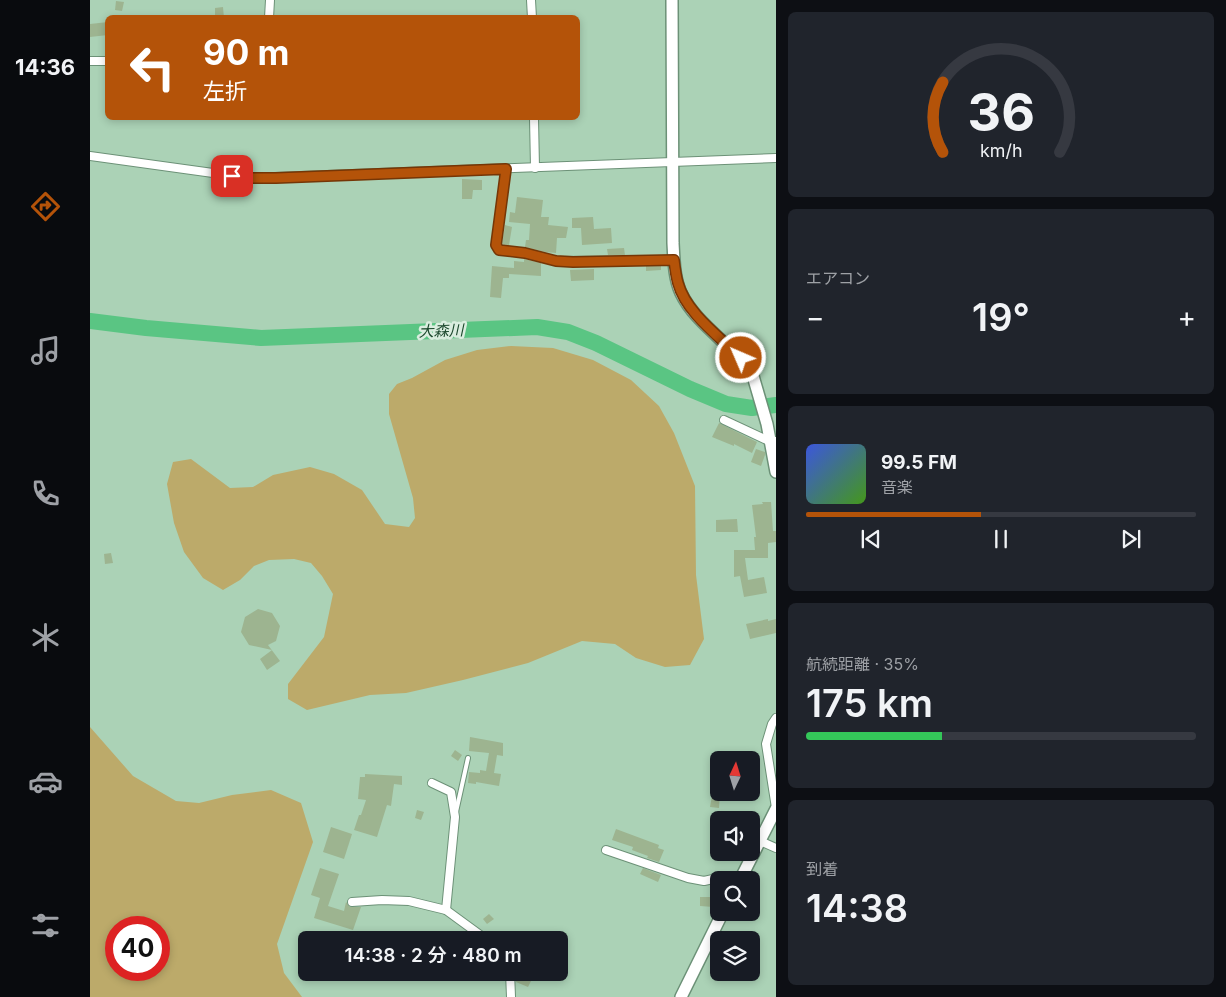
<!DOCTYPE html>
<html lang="ja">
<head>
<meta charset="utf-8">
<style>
  body { margin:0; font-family:Inter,"Noto Sans JP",sans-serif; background:#20242c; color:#f1f3f6; height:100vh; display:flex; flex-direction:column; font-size:19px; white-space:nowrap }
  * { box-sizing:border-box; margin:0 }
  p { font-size:16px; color:#9ea1a6 }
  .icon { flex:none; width:28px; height:28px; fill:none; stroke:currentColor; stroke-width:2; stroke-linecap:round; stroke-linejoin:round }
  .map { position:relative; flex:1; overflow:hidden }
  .details { display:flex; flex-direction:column; gap:12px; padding:12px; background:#0d0f14; width:450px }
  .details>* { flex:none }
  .guide { position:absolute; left:15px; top:15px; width:475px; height:105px; border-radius:8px; box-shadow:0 2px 8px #0003; background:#b45309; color:#fff; overflow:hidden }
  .needle { width:32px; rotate:4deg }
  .fabs { position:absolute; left:620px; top:751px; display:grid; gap:10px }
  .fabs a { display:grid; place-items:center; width:50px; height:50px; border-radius:8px; background:#171b24; box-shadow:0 2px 8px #0003; font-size:25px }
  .speed { position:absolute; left:15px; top:916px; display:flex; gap:10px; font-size:25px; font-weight:700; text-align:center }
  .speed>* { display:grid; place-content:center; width:65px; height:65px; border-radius:50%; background:#171b24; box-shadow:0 2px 8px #0003; line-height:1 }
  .speed .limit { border:8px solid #d22; background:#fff; color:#111 }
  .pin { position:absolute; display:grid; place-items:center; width:42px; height:42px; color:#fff; margin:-21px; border-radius:10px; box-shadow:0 2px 8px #0006 }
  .me { position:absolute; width:55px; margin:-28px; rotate:315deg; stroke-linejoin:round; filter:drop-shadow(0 0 4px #0008) }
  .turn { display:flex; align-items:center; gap:18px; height:105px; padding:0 15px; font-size:22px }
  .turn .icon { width:65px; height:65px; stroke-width:2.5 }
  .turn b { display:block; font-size:35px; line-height:42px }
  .big { font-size:38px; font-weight:600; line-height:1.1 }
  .details .widget { flex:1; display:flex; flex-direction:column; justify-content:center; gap:8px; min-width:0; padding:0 18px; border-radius:8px; background:#20242c }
  .details .dial { align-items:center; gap:0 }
  .dial svg { height:130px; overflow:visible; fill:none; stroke:#363941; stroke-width:7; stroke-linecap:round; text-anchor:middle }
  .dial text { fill:#f1f3f6; stroke:none }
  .song { display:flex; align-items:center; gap:15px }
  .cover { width:60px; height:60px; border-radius:8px; background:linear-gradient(135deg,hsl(230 70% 55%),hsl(100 70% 35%)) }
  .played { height:5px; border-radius:2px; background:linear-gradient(90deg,#b45309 45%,#363941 45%) }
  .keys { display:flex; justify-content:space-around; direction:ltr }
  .heat { display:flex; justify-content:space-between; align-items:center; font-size:28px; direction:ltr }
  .charge { height:8px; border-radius:4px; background:linear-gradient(90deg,#34c759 35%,#363941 0) }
  .trip { position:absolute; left:208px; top:931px; width:270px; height:50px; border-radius:8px; background:#171b24; box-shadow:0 2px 8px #0003; font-weight:600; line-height:50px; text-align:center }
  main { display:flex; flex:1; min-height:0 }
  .tab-bar { display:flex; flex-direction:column; width:90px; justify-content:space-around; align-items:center; background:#090b0e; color:#9ea1a6 }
  .tab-bar .icon { width:35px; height:35px }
  .tab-bar .selected { color:#b45309 }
  .tab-bar b { font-size:22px; color:#f1f3f6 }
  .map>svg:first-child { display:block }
  .green { fill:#bcaa6a; fill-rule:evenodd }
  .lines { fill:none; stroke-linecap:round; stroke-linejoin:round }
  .river { stroke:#5ac583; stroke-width:16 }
  .building { fill:#9db490 }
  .lane-casing { stroke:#6c9177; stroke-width:6 }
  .street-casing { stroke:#6c9177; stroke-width:10 }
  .secondary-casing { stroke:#6c9177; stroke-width:14 }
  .lane { stroke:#fff; stroke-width:4 }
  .street { stroke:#fff; stroke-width:8 }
  .secondary { stroke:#fff; stroke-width:11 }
  .route-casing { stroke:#753606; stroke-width:12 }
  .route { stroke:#b45309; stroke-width:9 }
  .labels { text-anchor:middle; stroke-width:5; stroke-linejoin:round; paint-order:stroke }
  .water-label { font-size:15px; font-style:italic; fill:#1c482d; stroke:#daeddf }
</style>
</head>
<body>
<main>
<nav class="tab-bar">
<b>14:36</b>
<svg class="icon selected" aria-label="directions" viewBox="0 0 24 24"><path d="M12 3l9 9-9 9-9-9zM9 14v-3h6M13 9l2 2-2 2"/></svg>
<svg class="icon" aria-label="music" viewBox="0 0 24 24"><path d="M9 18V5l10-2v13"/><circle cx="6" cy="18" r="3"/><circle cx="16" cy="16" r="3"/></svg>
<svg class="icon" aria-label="phone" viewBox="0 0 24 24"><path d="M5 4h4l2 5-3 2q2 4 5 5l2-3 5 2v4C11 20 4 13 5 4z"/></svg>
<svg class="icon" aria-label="climate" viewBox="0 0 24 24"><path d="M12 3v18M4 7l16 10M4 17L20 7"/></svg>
<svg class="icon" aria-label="car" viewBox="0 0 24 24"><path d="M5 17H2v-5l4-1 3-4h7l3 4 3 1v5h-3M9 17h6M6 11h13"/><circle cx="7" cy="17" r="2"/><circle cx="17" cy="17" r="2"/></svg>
<svg class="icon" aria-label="filters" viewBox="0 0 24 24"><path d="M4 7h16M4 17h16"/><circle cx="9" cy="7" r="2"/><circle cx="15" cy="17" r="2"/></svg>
</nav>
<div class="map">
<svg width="686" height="997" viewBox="0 0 686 997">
  <rect width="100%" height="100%" fill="#abd2b6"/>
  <!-- green -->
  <g class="green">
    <path d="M421,346L463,348L503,360L541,380L569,406L584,433L605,486L606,575L614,639L600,665L575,667L546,658L525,644L492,641L438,663L373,680L316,693L280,695L217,710L198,699V684L234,637L243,594L232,576L221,563L204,559L179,560L164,566L150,580L133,590L113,578L94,552L84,523L77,484L83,462L101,459L140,488L163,487L183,475L220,467L244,474L272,490L295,524L319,527L325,518L323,498L299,414V394L307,384L322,378L355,360L387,350Z"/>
    <path d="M0,727L43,776L86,801L109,803L142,795L181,790L211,803L223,842L187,944L194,973L212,997H0ZM26,928H69V970H26Z"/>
  </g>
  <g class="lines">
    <!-- river -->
    <path class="river" d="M0,321L56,328L171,338L447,327L478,332L506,343L600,389L636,404L662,408L686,405"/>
  </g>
  <!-- building -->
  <g class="building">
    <path d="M26,1L34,2L32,11L25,10Z"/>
    <path d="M133,7L134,18H125V8Z"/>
    <path d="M18,22V35L0,37V24Z"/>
    <path d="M372,179L392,180V190H383L382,199H372Z"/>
    <path d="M427,197L453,200L451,217H459L458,225L478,227L476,238H467L466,253L455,252L435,247L436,240H439L440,224L419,222L420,212L425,213Z"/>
    <path d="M503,217L504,229L521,228L522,243L492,245L491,228H482V218Z"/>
    <path d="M415,225L422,227L419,245L412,244Z"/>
    <path d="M534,248L535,255H518L517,249Z"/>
    <path d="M434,259L451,263V276L419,274V278H413L411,298L400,297L402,266L424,268V261L434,262Z"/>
    <path d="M556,266H571V270L556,271Z"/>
    <path d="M504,269V280L481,281L480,270Z"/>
    <path d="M629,423L667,442L662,453L644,444V446L622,437Z"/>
    <path d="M666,449L675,452V455L671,466L661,462Z"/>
    <path d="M672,502H681L683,531H686V542L678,543V558H655L658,580L674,577L677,593L654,597L650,576L644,577V550H665L664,537H666L662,505L673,504Z"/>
    <path d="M647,519L648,532H626V520Z"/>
    <path d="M21,553L23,563L15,564L14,554Z"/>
    <path d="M168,609L182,613L190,626L186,641L178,645L190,661L177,670L170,659L182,650L159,645L151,632L155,617Z"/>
    <path d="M678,619V621L686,619V633L660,639L656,624Z"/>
    <path d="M380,737L413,743V756L407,755L404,773L411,774L409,786L386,782V784L378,783L379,772L390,773V770L396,771L399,753L379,751Z"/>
    <path d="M365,750L372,755L368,761L361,756Z"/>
    <path d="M275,774L312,776V785L304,784L301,806L297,805L287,837L264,830L269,815H271L276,800L268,799L270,777H275Z"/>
    <path d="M625,778H629V792H630L629,808L620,807Z"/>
    <path d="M327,810L334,812L331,820L325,818Z"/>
    <path d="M241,827L262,834L254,859L233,852Z"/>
    <path d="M526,829L569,845L568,848L574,850L569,862L557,858L558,856L542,850L543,847L522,840Z"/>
    <path d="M230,868L249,874L238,906L254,911L256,902L260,907H271L263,930L224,918L230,898L221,895Z"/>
    <path d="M553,868L571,875L568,882L550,874Z"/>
    <path d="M610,897H624L623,907L610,906Z"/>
    <path d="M399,914L404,919L397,924L393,919Z"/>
    <path d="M428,972H438L444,975L438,987L426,982Z"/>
  </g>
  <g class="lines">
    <!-- lane casing -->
    <g class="lane-casing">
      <path id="lane" d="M366,812L378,758"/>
    </g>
    <!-- street casing -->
    <g class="street-casing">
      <g id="street">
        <path d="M441,0L442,18"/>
        <path d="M179,18L180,0"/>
        <path d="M0,61H18"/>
        <path d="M444,118L445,168"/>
        <path d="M0,156L159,178L686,158"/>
        <path d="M416,169L406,245L409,250L435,253L466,261L584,260"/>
        <path d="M634,420L681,442L686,441"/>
        <path d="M686,718L682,724L676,744L686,808"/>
        <path d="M342,783L361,792L365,817L356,910"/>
        <path d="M670,841L686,848"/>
        <path d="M516,850L598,878L614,881L632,877L651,878"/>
        <path d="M262,902L292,900L319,901L356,910L397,940"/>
        <path d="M420,972L421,997"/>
      </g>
    </g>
    <!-- secondary casing -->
    <g class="secondary-casing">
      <g id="secondary">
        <path d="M582,0L583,243C584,260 584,278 591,293C604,321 637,342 657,366L663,376L677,424L686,472"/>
        <path d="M650,880L686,809"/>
        <path d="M591,997L633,912"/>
      </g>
    </g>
    <!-- lane -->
    <use href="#lane" class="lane"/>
    <!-- street -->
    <use href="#street" class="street"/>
    <!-- secondary -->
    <use href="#secondary" class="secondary"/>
  </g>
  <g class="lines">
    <!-- route casing -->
    <g class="route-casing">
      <path id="route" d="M142,176L159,178H186L416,169L406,245L409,250L435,253L466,261L483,262L584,260C585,268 586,276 588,283C596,313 630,337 651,358"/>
    </g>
    <!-- route -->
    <use href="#route" class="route"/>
  </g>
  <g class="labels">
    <!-- water labels -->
    <g class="water-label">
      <text transform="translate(351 331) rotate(-2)" y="5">大森川</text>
    </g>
  </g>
</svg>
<div class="fabs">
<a><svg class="needle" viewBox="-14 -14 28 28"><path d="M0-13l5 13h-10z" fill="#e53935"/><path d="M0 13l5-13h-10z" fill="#9ea1a6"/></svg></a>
<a><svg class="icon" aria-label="sound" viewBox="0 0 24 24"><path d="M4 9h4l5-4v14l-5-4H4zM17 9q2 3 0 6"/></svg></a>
<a><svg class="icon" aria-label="search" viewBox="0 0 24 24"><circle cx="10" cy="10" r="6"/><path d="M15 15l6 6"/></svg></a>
<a><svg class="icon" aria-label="layers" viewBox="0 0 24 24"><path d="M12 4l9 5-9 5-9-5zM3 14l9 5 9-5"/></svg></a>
</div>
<div class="speed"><div class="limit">40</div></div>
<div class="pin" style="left:142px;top:176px;background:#d93025"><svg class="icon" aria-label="arrive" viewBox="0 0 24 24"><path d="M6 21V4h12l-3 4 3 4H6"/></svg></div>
<svg class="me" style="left:651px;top:358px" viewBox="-20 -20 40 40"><circle r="17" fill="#b45309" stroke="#fff" stroke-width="3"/><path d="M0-11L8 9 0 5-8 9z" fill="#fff"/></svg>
<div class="trip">14:38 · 2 分 · 480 m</div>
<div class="guide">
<div class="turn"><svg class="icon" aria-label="left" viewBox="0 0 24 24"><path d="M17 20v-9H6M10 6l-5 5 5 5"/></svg><div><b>90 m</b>左折</div></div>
</div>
</div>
<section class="details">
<div class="widget dial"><svg viewBox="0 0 100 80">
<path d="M14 69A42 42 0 1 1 86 69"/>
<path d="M14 69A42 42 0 0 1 14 26" stroke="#b45309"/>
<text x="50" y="56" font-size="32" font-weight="700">36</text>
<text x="50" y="72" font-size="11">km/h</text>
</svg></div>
<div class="widget"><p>エアコン</p>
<div class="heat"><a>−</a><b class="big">19°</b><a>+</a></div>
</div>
<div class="widget">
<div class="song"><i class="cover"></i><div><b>99.5 FM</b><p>音楽</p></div></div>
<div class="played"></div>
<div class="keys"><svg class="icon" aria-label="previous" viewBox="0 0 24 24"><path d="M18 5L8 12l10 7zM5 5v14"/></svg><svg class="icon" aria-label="pause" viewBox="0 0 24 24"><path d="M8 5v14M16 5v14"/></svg><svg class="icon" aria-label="next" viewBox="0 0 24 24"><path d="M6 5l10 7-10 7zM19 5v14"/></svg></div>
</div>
<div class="widget"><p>航続距離 · 35%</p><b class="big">175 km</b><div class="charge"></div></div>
<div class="widget"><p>到着</p><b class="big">14:38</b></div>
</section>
</main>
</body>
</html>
